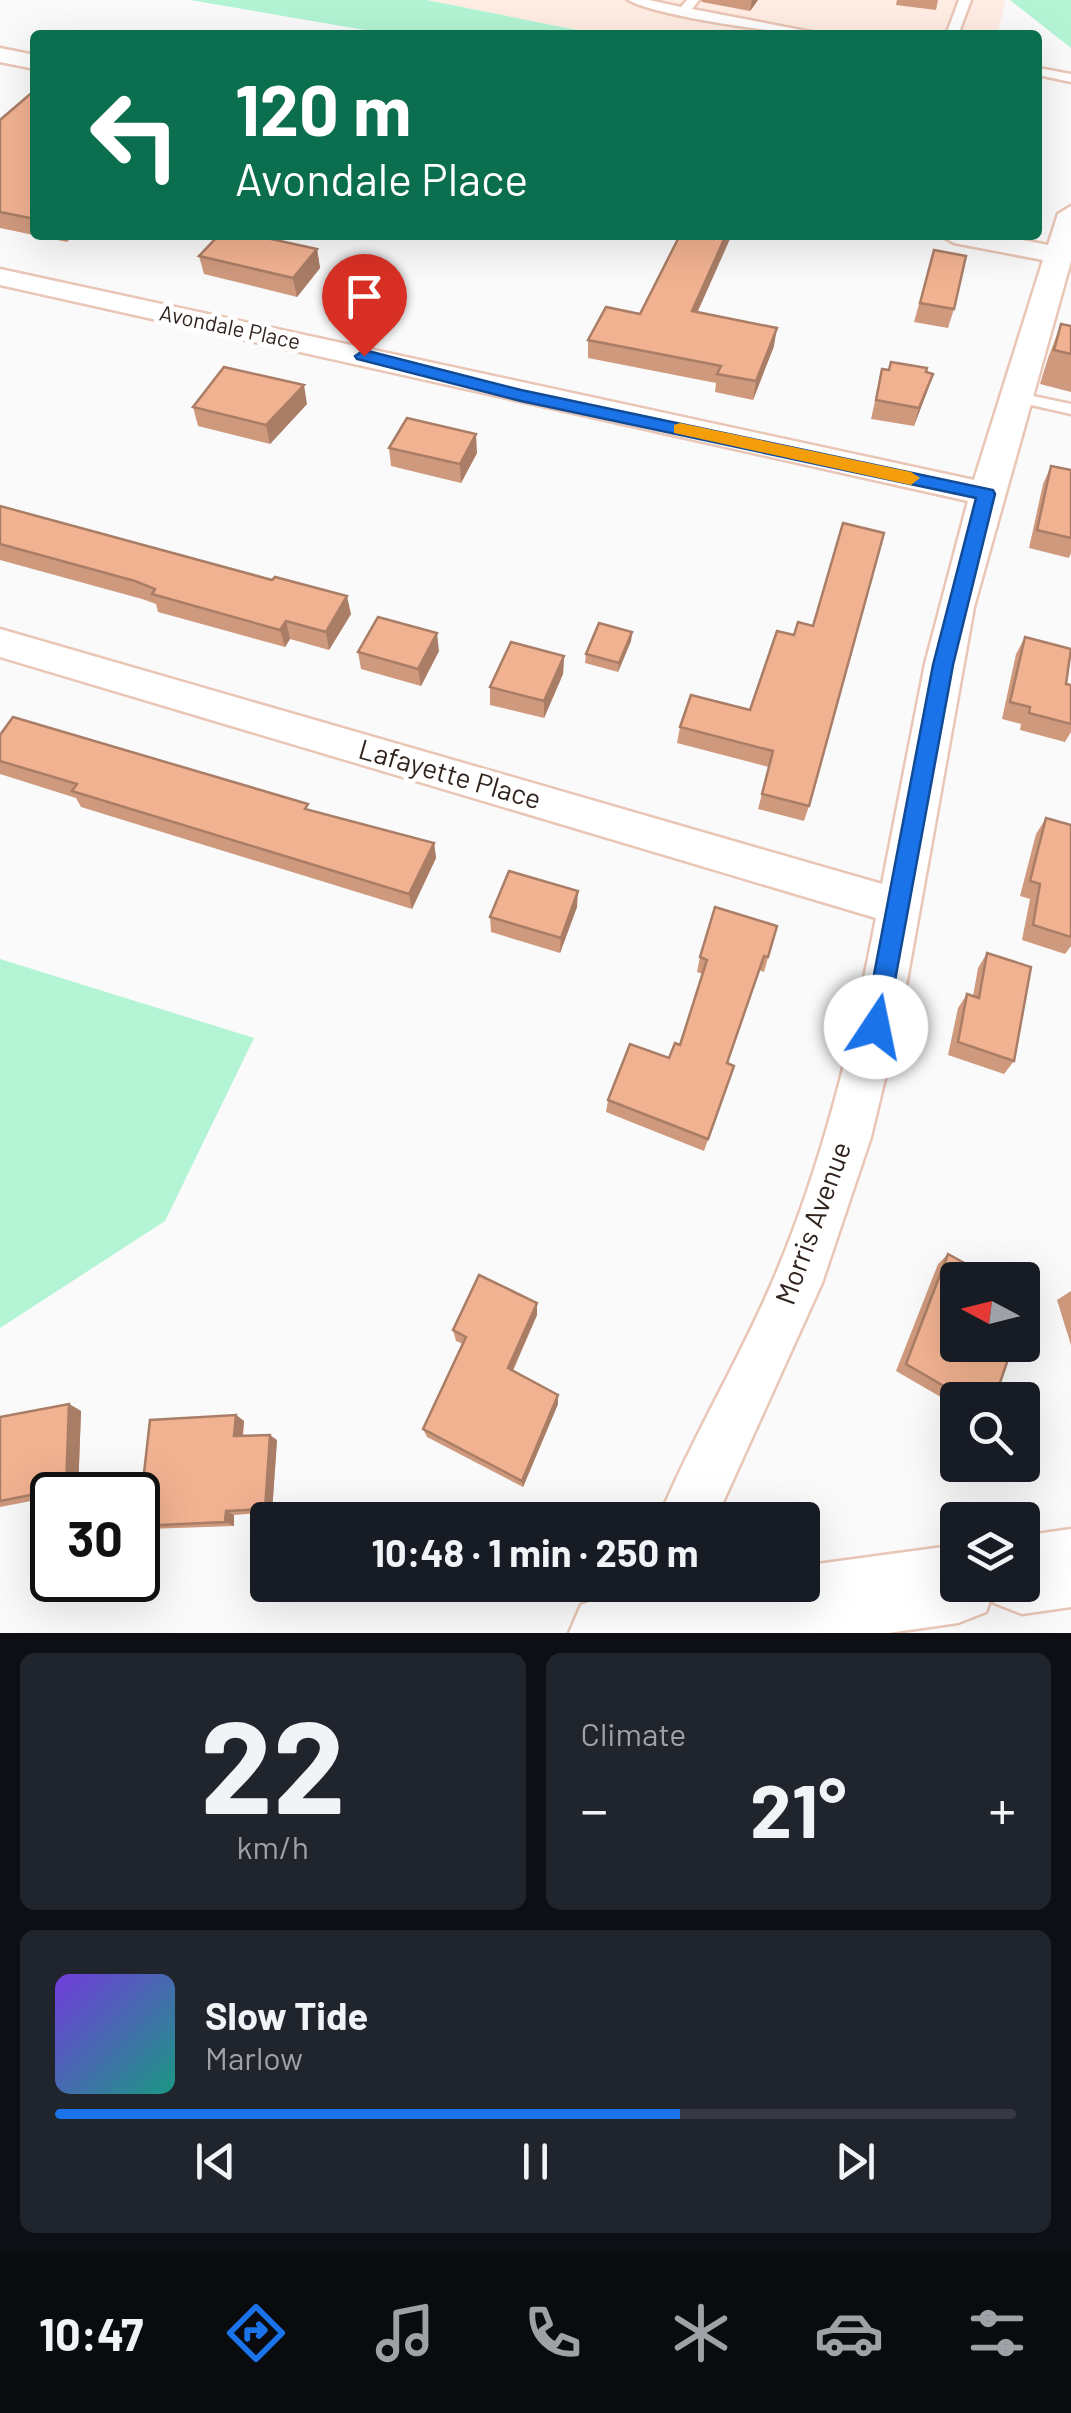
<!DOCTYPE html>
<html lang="en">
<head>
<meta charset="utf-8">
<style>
  body { margin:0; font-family:Barlow,sans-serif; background:#20242c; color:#f1f3f6; height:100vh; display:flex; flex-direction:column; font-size:38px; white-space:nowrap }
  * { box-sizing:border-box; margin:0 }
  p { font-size:32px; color:#9ea1a6 }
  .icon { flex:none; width:55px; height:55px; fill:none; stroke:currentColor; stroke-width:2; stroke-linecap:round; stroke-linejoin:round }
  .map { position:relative; height:1633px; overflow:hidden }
  .sheet { display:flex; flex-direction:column; gap:20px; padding:20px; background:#0d0f14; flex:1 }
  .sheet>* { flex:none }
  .top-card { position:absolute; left:30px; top:30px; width:1012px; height:210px; border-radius:10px; box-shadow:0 10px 40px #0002; background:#0b6e4f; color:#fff; overflow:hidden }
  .needle { width:65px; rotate:277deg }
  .tools { position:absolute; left:940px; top:1262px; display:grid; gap:20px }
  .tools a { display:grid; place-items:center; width:100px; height:100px; border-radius:10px; background:#171b24; box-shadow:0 10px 40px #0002; font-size:50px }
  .speed { position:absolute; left:30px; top:1472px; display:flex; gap:20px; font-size:50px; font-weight:700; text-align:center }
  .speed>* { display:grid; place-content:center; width:130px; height:130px; border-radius:50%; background:#171b24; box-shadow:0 10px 40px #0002; line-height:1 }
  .speed .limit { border:5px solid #111; border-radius:15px; background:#fff; color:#111 }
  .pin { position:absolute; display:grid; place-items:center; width:85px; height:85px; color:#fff; margin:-102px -42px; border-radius:50% 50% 50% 0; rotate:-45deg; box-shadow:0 0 10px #0007 }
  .pin .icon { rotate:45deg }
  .me { position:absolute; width:110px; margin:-55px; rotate:11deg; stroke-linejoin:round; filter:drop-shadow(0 0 8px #0008) }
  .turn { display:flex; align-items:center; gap:35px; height:210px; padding:0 40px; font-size:45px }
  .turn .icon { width:130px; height:130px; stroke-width:2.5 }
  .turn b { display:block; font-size:70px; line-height:85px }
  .big { font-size:75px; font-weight:700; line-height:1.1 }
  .sheet .tile { flex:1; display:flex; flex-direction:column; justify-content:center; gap:15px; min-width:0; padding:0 35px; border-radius:15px; background:#20242c }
  .sheet .dial { align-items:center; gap:0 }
  .dial b { font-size:130px; line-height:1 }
  .song { display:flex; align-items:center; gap:30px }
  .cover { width:120px; height:120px; border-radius:15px; background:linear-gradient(135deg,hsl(260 70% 55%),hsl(170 70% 35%)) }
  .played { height:10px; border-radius:5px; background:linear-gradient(90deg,#1a73e8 65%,#363941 65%) }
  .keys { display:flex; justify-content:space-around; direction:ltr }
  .heat { display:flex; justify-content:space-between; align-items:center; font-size:55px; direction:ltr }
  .sheet .tiles { flex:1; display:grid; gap:20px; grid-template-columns:1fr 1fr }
  .tile:last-child { grid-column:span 2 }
  .trip { position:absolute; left:250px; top:1502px; width:570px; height:100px; border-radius:10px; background:#171b24; box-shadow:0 10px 40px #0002; font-weight:700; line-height:100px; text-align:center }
  .tab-bar { display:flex; height:160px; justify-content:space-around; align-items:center; background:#090b0e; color:#9ea1a6 }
  .tab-bar .icon { width:70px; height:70px }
  .tab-bar .on { color:#1a73e8 }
  .tab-bar b { font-size:45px; color:#f1f3f6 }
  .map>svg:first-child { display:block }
  .built { fill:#ffede4 }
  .green { fill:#b2f4d4 }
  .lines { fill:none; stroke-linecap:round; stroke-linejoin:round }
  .lane-casing { stroke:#e9c6b5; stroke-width:5 }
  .street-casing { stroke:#e9c6b5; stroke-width:5 }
  .secondary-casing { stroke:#e9c6b5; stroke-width:5 }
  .lane { fill:#fff; fill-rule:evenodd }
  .street { fill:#fff; fill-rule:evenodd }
  .secondary { fill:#fff; fill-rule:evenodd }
  .wall { fill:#cf997d }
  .shaded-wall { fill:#a97d66 }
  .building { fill:#f1b291; stroke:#a97d66; stroke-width:2.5 }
  .route { fill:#1a73e8; stroke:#114b97; stroke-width:2.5 }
  .slow { fill:#f59e0b }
  .labels { text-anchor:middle; stroke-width:10; stroke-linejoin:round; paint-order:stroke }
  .far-street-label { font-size:22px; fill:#31241e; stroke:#fff }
  .street-label { font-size:28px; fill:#31241e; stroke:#fff }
</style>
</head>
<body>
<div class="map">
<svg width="1071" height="1633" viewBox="0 0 1071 1633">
  <rect width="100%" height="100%" fill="#fafafa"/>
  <!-- built -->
  <path class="built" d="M427,0H1006L997,35H573L577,30Z"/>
  <!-- green -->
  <g class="green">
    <path d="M190,0H427L577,30L573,35H394Z"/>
    <path d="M1010,0H1071V48Z"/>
    <path d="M0,959L254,1038L165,1221L0,1328Z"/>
  </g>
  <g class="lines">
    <!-- lane casing -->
    <g class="lane-casing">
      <g id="lane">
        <path d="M628,0H649L681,7L687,0H699L692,9L827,35C789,35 659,17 628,0Z"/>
        <path d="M959,0H971L958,35H946Z"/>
        <path d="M1038,68L1071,74V82L1038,75Z"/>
        <path d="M1014,392L1071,404V414L1009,400L1006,397Z"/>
      </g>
    </g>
    <!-- street casing -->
    <g class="street-casing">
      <g id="street">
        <path d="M0,48L35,55V69L0,62Z"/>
        <path d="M1071,206V261L974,607L903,1003L871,1137L822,1283L715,1520H658C693,1435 742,1356 777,1271C824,1158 853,1038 876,918L0,657V629L882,884L925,664L968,501L0,285V269L974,480L1043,260L954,243L940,235H997L1048,245L1058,214Z"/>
      </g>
    </g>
    <!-- secondary casing -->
    <g class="secondary-casing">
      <path id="secondary" d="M1071,1529V1607L1022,1614L994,1603L992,1596L986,1612L958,1623L888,1633H569L581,1605C650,1576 729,1585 802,1585V1566L958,1545V1585H1022V1536Z"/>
    </g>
    <!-- lane -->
    <use href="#lane" class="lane"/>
    <!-- street -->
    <use href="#street" class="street"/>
    <!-- secondary -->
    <use href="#secondary" class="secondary"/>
  </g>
  <!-- wall -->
  <g class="wall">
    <path d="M701,0H758L750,11L702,2Z"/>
    <path d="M897,0H938L936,10L896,5Z"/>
    <path d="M35,90V235H74L67,242L0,228V120Z"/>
    <path d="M680,235H731L697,312L774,346L753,400L715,392L716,383L588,358V340L640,314Z"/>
    <path d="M317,249L320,268L297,297L204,274L199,256Z"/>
    <path d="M934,250L954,309L948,328L914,322Z"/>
    <path d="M1061,324L1071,326V392L1040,384L1048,358Z"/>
    <path d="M882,369L933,374L914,426L871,419Z"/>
    <path d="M307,404L270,444L198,426L193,407Z"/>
    <path d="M389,448L477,453L461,483L391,466Z"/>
    <path d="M1051,466L1071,470V553L1069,558L1029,548L1043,484Z"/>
    <path d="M0,506L351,614L329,650L290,639L285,647L158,612L156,604L142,599L0,560Z"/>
    <path d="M632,632L631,641L618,672L585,663L586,654Z"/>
    <path d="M1025,637L1066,684L1071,685V732L1065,742L1020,730L1021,724L1002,719L1016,654Z"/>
    <path d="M439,651L421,686L361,669L358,652Z"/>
    <path d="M564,656L563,674L544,718L490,705V687Z"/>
    <path d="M750,710L809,806L804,821L758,809L769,767L677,743L680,727Z"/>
    <path d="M0,735L309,810L434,843L436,858L412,909L81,807L76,798L0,774Z"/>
    <path d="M1046,818L1071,825V946L1065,954L1022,940L1030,899L1020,896L1036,834Z"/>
    <path d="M577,907L560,953L491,932L490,917Z"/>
    <path d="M777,926L764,972L759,970L727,1063L734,1066L704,1151L606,1112L608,1100L669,1058L680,1045L703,974L697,972L700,957Z"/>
    <path d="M987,953L1014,1061L1004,1074L948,1055L958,1008L967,994L973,996L978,968Z"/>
    <path d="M948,1254L994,1400H958V1407L896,1371L938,1264Z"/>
    <path d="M1071,1291V1345L1057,1300Z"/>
    <path d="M537,1303V1315L513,1371L558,1395V1404L523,1487L427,1437L423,1429L463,1344L456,1341L453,1330Z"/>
    <path d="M69,1404L81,1411L78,1492L52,1495V1497L0,1507V1417Z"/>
    <path d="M236,1415L244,1421L243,1436L277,1440L272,1512L234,1515V1526L148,1529L138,1526Z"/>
  </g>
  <!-- shaded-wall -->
  <g class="shaded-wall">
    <path d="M752,0H758L750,11Z"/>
    <path d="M726,235H731L730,239L690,329L692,311Z"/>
    <path d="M317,249L320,268L297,297L293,278Z"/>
    <path d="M777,328L774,346L753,400L756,381Z"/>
    <path d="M933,374L927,392L914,426L919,408Z"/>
    <path d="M304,385L307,404L270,444L266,425Z"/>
    <path d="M476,434L477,453L461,483L460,464Z"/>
    <path d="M347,596L351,614L329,650L326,632Z"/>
    <path d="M286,621L290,639L285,647L280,630Z"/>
    <path d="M632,632L631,641L618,672L619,663Z"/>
    <path d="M437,633L439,651L421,686L418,669Z"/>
    <path d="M564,656L563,674L544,718V701Z"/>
    <path d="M434,843L436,858L412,909L409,894Z"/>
    <path d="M578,891L577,907L560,953L561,938Z"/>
    <path d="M537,1303V1315L509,1378L508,1368Z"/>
    <path d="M558,1395V1404L523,1487L522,1481Z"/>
    <path d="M69,1404L81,1411L78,1492L66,1488Z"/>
    <path d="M236,1415L244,1421L242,1442L234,1436Z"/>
    <path d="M270,1435L277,1440L272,1512L265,1509Z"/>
    <path d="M226,1511L234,1515V1526L225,1522Z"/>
  </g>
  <!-- building -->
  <g class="building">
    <path d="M35,90V219L0,212V120Z"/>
    <path d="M219,235H253L317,249L293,278L199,256Z"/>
    <path d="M680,235H726L692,311L777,328L756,381L717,374L721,366L588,340L606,307L640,314Z"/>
    <path d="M934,250L966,256L954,309L920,303Z"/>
    <path d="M1061,324L1071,326V354L1054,350Z"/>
    <path d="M891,362L927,368L926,372L933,374L919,408L876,400L882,369L889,370Z"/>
    <path d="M224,367L304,385L266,425L193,407Z"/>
    <path d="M407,418L476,434L460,464L389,448Z"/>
    <path d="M1051,466L1071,470V538L1037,530Z"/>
    <path d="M0,506L272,580L275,577L347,596L326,632L286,621L280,630L152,594L155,589L135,581L0,544Z"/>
    <path d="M843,523L884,533L809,806L762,794L773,751L680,727L691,695L750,710L777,631L794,635L798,622L813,626Z"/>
    <path d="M378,617L437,633L418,669L358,652Z"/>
    <path d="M599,623L632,632L619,663L586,654Z"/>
    <path d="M1025,637L1071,649L1066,684L1071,685V724L1029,713L1030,707L1010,702Z"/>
    <path d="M511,642L564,656L544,701L490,687Z"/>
    <path d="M13,717L308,804L305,809L434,843L409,894L72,791L77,784L0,761V735Z"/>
    <path d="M1046,818L1071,825V937L1033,925L1040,884L1030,881Z"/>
    <path d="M509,871L578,891L561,938L490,917Z"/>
    <path d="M715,907L777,926L768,957L764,956L727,1063L734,1066L708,1139L608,1100L630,1044L669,1058L675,1043L680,1045L707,960L700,957Z"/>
    <path d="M987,953L1031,967L1014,1061L958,1042L967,994L979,998Z"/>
    <path d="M948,1254L995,1280H958V1345H1013L994,1400H968L906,1364Z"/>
    <path d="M479,1275L537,1303L508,1368L558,1395L522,1481L423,1429L466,1337L453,1330Z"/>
    <path d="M1022,1295L1029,1299L1022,1318Z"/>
    <path d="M69,1404L66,1488L0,1501V1417Z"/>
    <path d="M236,1415L234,1436L270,1435L265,1509L226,1511L225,1522L138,1526L150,1420Z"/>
  </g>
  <!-- route -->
  <path class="route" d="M364,350L521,390L993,490L995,494L953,665L885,1035H867L864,1027L933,665L976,498L521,401L357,359L355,356Z"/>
  <!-- slow -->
  <path class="slow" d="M680,423L911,472L920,478L911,485L674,433V425Z"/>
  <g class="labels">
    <!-- far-street labels -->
    <g class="far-street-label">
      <text transform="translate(230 327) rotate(12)" y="8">Avondale Place</text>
    </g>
    <!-- street labels -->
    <g class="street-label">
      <text transform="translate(450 774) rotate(16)" y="10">Lafayette Place</text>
      <text transform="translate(813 1223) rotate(-70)" y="10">Morris Avenue</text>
    </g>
  </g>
</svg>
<div class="tools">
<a><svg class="needle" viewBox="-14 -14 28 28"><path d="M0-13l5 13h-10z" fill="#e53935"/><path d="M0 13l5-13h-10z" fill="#9ea1a6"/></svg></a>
<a><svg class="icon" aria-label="search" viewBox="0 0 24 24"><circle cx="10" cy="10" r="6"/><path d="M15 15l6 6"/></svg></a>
<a><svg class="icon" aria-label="layers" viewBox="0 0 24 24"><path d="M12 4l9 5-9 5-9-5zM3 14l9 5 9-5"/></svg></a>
</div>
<div class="speed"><div class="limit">30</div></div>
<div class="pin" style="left:364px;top:356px;background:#d93025"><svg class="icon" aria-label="arrive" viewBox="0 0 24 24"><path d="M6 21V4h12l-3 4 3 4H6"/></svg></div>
<svg class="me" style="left:876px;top:1027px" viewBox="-20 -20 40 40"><circle r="19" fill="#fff"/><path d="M0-13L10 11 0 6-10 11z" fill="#1a73e8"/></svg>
<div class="trip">10:48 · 1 min · 250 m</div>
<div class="top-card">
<div class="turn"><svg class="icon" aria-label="left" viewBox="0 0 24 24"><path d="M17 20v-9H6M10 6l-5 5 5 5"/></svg><div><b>120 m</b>Avondale Place</div></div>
</div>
</div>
<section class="sheet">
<div class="tiles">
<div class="tile dial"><b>22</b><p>km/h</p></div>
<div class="tile"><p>Climate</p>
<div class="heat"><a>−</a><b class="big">21°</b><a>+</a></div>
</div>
<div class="tile">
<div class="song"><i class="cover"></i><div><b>Slow Tide</b><p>Marlow</p></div></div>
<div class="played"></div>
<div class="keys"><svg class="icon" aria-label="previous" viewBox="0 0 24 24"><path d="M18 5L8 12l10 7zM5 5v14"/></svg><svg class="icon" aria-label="pause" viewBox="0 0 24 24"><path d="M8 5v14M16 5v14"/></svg><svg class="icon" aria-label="next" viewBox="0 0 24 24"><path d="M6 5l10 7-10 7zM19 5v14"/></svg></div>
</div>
</div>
</section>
<nav class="tab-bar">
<b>10:47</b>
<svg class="icon on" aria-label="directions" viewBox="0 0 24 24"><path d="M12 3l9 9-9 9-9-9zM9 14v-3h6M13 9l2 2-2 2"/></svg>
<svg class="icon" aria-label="music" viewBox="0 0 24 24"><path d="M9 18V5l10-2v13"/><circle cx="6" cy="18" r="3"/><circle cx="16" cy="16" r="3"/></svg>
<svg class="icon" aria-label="phone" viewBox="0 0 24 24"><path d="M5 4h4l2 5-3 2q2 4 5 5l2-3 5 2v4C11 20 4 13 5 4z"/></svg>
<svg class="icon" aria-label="climate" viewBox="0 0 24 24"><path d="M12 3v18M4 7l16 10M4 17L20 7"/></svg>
<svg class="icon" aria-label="car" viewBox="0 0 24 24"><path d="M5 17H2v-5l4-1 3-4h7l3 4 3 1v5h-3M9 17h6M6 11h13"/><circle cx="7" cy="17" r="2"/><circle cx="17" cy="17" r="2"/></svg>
<svg class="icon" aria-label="filters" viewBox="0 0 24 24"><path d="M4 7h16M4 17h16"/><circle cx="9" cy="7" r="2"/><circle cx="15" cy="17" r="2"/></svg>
</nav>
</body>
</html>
